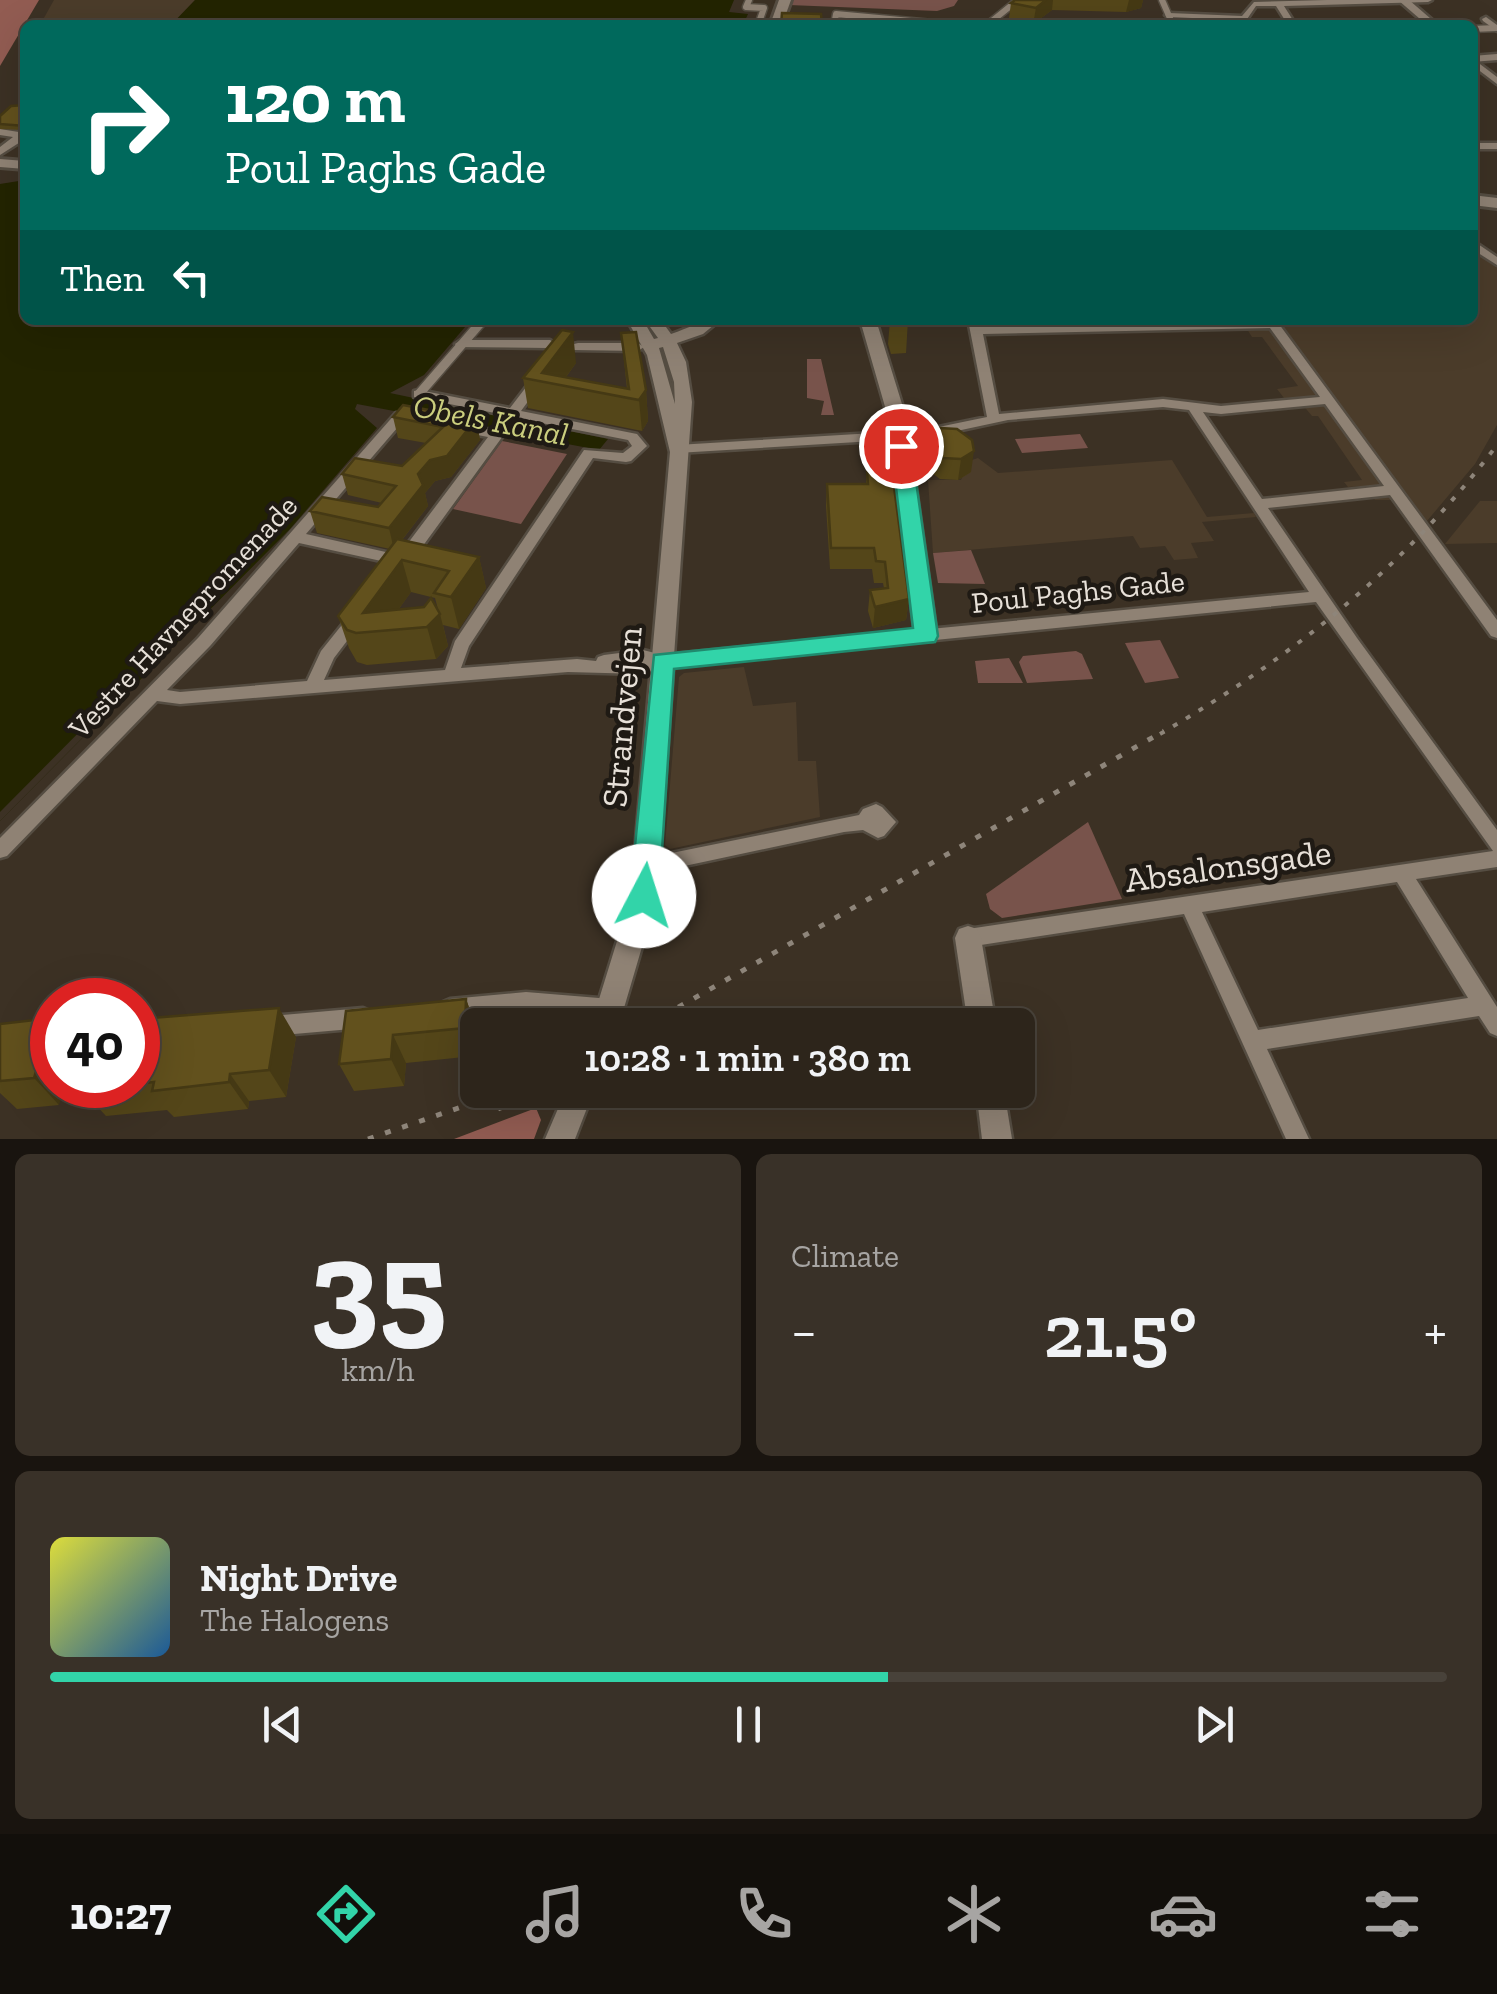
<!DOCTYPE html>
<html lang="en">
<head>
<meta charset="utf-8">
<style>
  body { margin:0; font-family:"Zilla Slab",serif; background:#393128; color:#f1f3f6; height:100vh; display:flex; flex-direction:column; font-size:38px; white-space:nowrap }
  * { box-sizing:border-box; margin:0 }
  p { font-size:32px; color:#a7a5a3 }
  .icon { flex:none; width:55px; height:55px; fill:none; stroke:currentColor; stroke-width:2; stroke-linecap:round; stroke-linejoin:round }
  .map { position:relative; height:1139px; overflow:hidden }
  .drawer { display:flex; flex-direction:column; gap:15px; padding:15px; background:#19140f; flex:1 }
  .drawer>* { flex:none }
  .top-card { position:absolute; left:20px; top:20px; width:1458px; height:305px; border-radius:15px; box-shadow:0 10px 40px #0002,0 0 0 2px #48423a; background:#00695c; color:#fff; overflow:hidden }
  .speed { position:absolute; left:30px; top:978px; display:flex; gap:20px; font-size:50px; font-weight:700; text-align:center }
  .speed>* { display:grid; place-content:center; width:130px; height:130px; border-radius:50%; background:#2d251b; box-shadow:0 10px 40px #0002,0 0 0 2px #48423a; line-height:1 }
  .speed .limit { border:15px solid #d22; background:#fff; color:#111 }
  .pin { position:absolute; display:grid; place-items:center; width:85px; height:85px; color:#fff; margin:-42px; border:5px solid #fff; border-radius:50%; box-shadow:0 2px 10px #0007 }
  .me { position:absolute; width:110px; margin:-55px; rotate:5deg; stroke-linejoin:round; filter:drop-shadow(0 0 8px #0008) }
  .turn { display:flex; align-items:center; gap:35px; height:210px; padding:0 40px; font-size:45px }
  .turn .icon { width:130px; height:130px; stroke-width:2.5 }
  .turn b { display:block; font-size:70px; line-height:85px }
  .then { display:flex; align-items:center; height:95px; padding:0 40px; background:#0003; gap:20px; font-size:38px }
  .big { font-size:75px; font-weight:600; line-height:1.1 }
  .drawer .tile { flex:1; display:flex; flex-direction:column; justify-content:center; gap:15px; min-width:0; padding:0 35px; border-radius:15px; background:#393128 }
  .drawer .dial { align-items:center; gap:0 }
  .dial b { font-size:130px; line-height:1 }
  .song { display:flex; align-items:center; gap:30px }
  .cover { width:120px; height:120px; border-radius:15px; background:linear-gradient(135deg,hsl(60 70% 55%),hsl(210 70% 35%)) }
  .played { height:10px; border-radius:5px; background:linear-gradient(90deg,#32d4a9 60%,#48423a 60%) }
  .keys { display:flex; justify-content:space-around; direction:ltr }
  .heat { display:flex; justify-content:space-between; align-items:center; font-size:55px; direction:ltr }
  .drawer .tiles { flex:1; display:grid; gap:15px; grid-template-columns:1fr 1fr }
  .tile:last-child { grid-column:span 2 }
  .trip { position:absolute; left:460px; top:1008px; width:575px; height:100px; border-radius:15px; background:#2d251b; box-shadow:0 10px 40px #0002,0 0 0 2px #48423a; font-weight:600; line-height:100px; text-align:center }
  .tabs { display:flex; height:160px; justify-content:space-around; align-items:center; background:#120f0b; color:#a7a5a3 }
  .tabs .icon { width:70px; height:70px }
  .tabs .current { color:#32d4a9 }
  .tabs b { font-size:45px; color:#f1f3f6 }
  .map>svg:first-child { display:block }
  .built { fill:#4b3c2a }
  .green { fill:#78534b }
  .forest { fill:#925c52 }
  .water { fill:#232400 }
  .pier { fill:#3c3124 }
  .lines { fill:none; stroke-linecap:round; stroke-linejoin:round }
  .pedestrian-far1-casing { stroke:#554d42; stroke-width:9 }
  .pedestrian-casing { stroke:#554d42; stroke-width:12 }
  .minor-casing { stroke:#554d42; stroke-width:5 }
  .tertiary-casing { stroke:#554d42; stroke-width:5 }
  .secondary-casing { stroke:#554d42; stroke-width:6 }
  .pedestrian-far1 { stroke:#8f8274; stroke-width:6 }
  .pedestrian { stroke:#8f8274; stroke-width:9 }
  .minor { fill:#8f8274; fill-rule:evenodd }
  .tertiary { fill:#8f8274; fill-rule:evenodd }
  .secondary { fill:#8f8274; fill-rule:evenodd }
  .rail-far1 { stroke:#8e857a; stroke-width:4; stroke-dasharray:5 10; stroke-linecap:butt }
  .rail { stroke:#8e857a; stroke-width:5; stroke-dasharray:6 12; stroke-linecap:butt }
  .wall { fill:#544619; fill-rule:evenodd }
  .shaded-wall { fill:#453914 }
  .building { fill:#62511d; stroke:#453914; stroke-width:2.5 }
  .route { fill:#32d4a9; stroke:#208a6e; stroke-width:2.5 }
  .labels { text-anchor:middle; stroke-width:9; stroke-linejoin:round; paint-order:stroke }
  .street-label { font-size:30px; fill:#e7e0d8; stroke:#1f1a14 }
  .water-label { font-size:32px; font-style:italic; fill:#cbce7e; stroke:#1f1a14 }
  .near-street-label { font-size:35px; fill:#e7e0d8; stroke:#1f1a14 }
</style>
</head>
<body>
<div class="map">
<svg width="1497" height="1139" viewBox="0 0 1497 1139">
  <rect width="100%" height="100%" fill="#3c3124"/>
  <!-- built -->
  <g class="built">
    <path d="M54,0H195L171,25H40Z"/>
    <path d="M1474,241L1497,258V425L1475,464L1416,534L1391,500H1375L1364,486L1348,487L1344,482L1362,480L1318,416H1312L1296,397L1284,398L1277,389L1298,386L1262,337H1252L1241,320H1472Z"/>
    <path d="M978,458L998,473L1172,460L1207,517L1254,513L1256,517L1202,522L1214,541L1191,543L1198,558L1174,560L1165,546L1140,548L1133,536L933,553L928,480H961L969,461Z"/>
    <path d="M1480,501H1497V543L1445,544Z"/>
    <path d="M744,667L753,706L796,702L798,761H816L820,817L670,849L665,845L679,677L684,673Z"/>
  </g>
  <!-- green -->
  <g class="green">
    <path d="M792,0H958L954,6L937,11L789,5Z"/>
    <path d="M807,359H821L834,415H821L824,401L807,398Z"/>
    <path d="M1080,434L1088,448L1022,453L1015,439Z"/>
    <path d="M502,441L567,454L521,524L453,509Z"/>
    <path d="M971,550L985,584L938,583L933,553Z"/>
    <path d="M1160,640L1179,678L1145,683L1125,643Z"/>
    <path d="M1076,651L1082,654L1093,679L1027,683L1019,662L1023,656Z"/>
    <path d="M1009,658L1023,683H978L975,661Z"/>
    <path d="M1088,822L1122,899L1002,918L990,909L986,894Z"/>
  </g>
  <!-- forest -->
  <g class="forest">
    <path d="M0,0H39L0,66Z"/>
    <path d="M536,1108L541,1120L534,1139H454Z"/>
  </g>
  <!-- water -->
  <g class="water">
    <path d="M195,0H734L729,12L748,14L743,25H171Z"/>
    <path d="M25,180V320H471L424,375L390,393L608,439L599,450L357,404L355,409L377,428L290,529L0,821V184Z"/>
  </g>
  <!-- pier -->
  <path class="pier" d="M106,705L113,707L0,821V812Z"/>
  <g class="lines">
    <!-- pedestrian-far1 casing -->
    <g class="pedestrian-far1-casing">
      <g id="pedestrian-far1">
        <path d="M749,0L746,7L764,8L758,25"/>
        <path d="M1162,0L1173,25"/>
        <path d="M834,25L836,14L954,25"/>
        <path d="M987,25L1018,0"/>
        <path d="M1472,29L1497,28"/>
      </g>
    </g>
    <!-- pedestrian casing -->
    <g class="pedestrian-casing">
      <path id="pedestrian" d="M419,394L483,320"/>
    </g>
    <!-- minor casing -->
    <g class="minor-casing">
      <g id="minor">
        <path d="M1327,0H1432L1428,2L1284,6L1296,25H1288L1276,6H1256L1243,25H1235L1238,20L1169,17L1165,15L1169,13L1242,16L1254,2Z"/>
        <path d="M1486,17L1497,25V31L1483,21L1482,19Z"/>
        <path d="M1472,58L1497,77V84L1472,65Z"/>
        <path d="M0,129L25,133V139L0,155V147L13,137L0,135Z"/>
        <rect x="1472" y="143" width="25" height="6"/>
        <path d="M1472,240L1497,257V265L1472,249Z"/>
        <path d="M968,320H980L981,327L1276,320L1497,620V638L1491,636L1390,495L1268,508L1357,638L1497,830V867L1416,879L1497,1007V1036L1490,1033L1479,1016L1267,1049L1309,1139H1286L1184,914L968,947L961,944L958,938L961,932L968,929L1493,851L1316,602L664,667L642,674L568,672L180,704L157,701L7,856L0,858V838L198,638L396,413L415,414L417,417L415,420H404L306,534L399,555L488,437L457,431L455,428L457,425L493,430L505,415L414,397V391L419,390L510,408L533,378L537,377L543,381L521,411L637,434L647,446L631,461L626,462L593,458L469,646L461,668L577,659L596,661L598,657L604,655L643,650L663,655L1309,592L1189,410L1163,407L1008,420L924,438L677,453L670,449L677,445L924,430L987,417ZM1270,328L1320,397L1221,406L1163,399L999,414L983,334ZM1325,404L1384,486L1262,499L1203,412L1221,414ZM516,418L628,440L632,446L623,453L584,450L455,641L445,670L324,680L334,658L363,620L361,616H349L321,651L307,681L180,692L167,690L210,646L299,543L404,566L409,565ZM1397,882L1468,998L1258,1030L1202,912Z"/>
        <path d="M461,340H550L556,344L550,348L457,347L455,344Z"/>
        <path d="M578,343H638L644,347L638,351L574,350V344Z"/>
        <path d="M876,804L882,807L896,822L884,836L878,838L863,830L844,832L647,874L640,872L638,866L640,860L647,858L859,815L863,809Z"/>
        <path d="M526,992L611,999L618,1002L621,1009L618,1016L611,1019L526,1012L450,1019L443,1016L440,1009L443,1002L450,999Z"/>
        <path d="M363,1008L370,1011L373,1018L370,1025L363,1028L271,1036L264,1033L261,1026L264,1019L271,1016Z"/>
      </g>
    </g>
    <!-- tertiary casing -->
    <g class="tertiary-casing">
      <g id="tertiary">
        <path d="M1398,0H1409L1438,25H1427Z"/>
        <path d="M1497,54V60L1472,62V56Z"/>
        <path d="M627,320H643L654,339L658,338L645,320H661L671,334C689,328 701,320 720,320L703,334L677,343L686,362L692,402L657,896L619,1025H591L631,896L670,452L647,355ZM663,347L674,382L675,404L659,348Z"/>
        <path d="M860,320H876L906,417L937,636L933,641H919L915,636L888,417Z"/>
        <path d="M968,926L977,929L981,938L996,1025H968L955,938L959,929Z"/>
        <path d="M566,1090H594L575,1139H545Z"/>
        <path d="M976,1090H1004L1012,1139H982Z"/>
      </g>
    </g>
    <!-- secondary casing -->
    <g class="secondary-casing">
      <g id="secondary">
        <path d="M779,0H791L782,25H770Z"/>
        <path d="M0,159L25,161V169L0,167Z"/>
        <path d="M1472,195L1497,198V208L1472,205Z"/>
      </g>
    </g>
    <!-- pedestrian-far1 -->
    <use href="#pedestrian-far1" class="pedestrian-far1"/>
    <!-- pedestrian -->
    <use href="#pedestrian" class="pedestrian"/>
    <!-- minor -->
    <use href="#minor" class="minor"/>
    <!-- tertiary -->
    <use href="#tertiary" class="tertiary"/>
    <!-- secondary -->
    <use href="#secondary" class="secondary"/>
    <!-- rail-far1 -->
    <path class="rail-far1" d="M1160,734C1294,656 1403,569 1497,445"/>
    <!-- rail -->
    <g class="rail">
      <path d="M647,1025L1164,731"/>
      <path d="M498,1109L544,1090"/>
      <path d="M368,1139L511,1090"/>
    </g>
  </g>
  <!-- wall -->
  <g class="wall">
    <path d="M1015,0H1143L1141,8L1126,12L1052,10L1033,24L1009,18L1011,3Z"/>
    <path d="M25,105V130L0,129V116Z"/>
    <path d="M890,320H908L906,353L891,354L888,344Z"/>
    <path d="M621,333L646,390L648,421L642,431L528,408L523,378L576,363L566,377L627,389Z"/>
    <path d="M393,417L476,419L480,440L451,477L435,481L425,493L428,506L402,540L479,557L486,588L459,629L443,625L448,646L436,659L367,665L357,662L349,648L338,616L390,549L317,533L310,511L378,507L382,503L348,495L342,474L402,466L426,443L398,438ZM411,592L435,598L439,613L398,610Z"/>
    <path d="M940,428L971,472L958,480L940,479L928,470L927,459L930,438L939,434Z"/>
    <path d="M867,472L909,599L906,620L873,628L868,611L870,590L884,588L883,583H874L872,569H830L826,506L827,484H866Z"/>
    <path d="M466,999L476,1027L474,1056L406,1063L404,1086L354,1091L339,1064Z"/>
    <path d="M138,1019L296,1037L286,1097L249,1101L248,1109L174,1117L167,1110L106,1116L82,1090L83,1085H138Z"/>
    <path d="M0,1024L59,1105L17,1109L0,1093Z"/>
  </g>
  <!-- shaded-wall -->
  <g class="shaded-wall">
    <path d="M1046,0H1053L1052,10L1033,24L1036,8Z"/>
    <path d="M1129,0H1143L1141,8L1126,12Z"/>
    <path d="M573,332L576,363L560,385L542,373Z"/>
    <path d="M646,390L648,421L642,431L639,400Z"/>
    <path d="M476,419L480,440L451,477L435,481L425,493L428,506L394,550L389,528L418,474L430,460Z"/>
    <path d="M974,451L971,472L958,480L961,459Z"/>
    <path d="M479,557L486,588L459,629L451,597Z"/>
    <path d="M402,560L411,592L383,631L363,613Z"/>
    <path d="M909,599L906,620L873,628L875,607Z"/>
    <path d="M440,614L448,646L436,659L427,627Z"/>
    <path d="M466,999L476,1027L474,1056L465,1028Z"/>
    <path d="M279,1008L296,1037L286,1097L269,1070Z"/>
    <path d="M52,1018V1085H65L59,1105L34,1078Z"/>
    <path d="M393,1035L406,1063L404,1086L391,1059Z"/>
    <path d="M230,1074L249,1101L248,1109L229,1082Z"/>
  </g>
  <!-- building -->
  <g class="building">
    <path d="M1015,0H1046L1036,8L1011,3Z"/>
    <path d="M782,13L821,14L822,25H781Z"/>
    <path d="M25,105V126L0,124V116L11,106Z"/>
    <path d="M893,320H908L909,323L894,324Z"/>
    <path d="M562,330L573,332L542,373L629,389L621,333L636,332L646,390L639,400L523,378Z"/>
    <path d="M403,405L476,419L447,456L430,460L418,474L423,485L389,528L310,511L322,497L378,507L396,486L342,474L355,458L402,466L443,427L393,417Z"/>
    <path d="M940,428L957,429L972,440L974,451L961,459L943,458L931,449L930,438L940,433Z"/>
    <path d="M867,472H892L909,599L875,607L870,590L888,588L885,562L876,561L874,548H831L827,484H868Z"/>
    <path d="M397,539L479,557L451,597L434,593L449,571L402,560L363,613L424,607L431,598L440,614L427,627L356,633L347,630L338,616Z"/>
    <path d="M466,999L465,1028L393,1035L391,1059L339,1064L346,1011Z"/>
    <path d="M279,1008L269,1070L230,1074L229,1082L152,1091L154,1082L138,1084V1019Z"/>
    <path d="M52,1018L34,1078L0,1081V1024Z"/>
    <path d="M83,1085H126L82,1090Z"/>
  </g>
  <!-- route -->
  <path class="route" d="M901,440L911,446L938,636L935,642L674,669L659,896L655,905L644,909L634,905L630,896L654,655L913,628L891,446Z"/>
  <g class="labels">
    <!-- street labels -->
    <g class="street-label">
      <text transform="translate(1078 592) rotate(-6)" y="10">Poul Paghs Gade</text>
      <text transform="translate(183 617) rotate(-47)" y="10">Vestre Havnepromenade</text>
    </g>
    <!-- water labels -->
    <g class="water-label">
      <text transform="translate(491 420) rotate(11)" y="11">Obels Kanal</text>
    </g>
    <!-- near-street labels -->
    <g class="near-street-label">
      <text transform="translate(622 717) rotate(-85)" y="12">Strandvejen</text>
      <text transform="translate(1228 866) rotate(-8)" y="12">Absalonsgade</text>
    </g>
  </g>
</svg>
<div class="speed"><div class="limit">40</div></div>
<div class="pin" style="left:901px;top:446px;background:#d93025"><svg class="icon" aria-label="arrive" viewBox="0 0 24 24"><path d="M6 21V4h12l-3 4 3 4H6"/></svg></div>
<svg class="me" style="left:644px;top:896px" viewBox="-20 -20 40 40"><circle r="19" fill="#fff"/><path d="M0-13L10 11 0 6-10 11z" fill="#32d4a9"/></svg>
<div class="trip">10:28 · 1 min · 380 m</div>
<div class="top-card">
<div class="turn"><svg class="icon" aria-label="right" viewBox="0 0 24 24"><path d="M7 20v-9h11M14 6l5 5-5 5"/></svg><div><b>120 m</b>Poul Paghs Gade</div></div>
<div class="then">Then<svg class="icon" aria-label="left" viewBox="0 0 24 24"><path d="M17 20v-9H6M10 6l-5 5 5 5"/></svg></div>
</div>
</div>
<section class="drawer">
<div class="tiles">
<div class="tile dial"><b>35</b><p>km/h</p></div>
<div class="tile"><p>Climate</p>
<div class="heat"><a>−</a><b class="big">21.5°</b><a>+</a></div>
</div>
<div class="tile">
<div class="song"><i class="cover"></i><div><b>Night Drive</b><p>The Halogens</p></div></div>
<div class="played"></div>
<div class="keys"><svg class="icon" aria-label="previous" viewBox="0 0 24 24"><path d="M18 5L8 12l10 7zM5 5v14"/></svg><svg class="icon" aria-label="pause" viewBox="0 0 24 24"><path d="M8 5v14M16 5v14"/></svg><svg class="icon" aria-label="next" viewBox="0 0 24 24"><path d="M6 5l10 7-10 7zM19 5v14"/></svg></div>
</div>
</div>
</section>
<nav class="tabs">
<b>10:27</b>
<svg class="icon current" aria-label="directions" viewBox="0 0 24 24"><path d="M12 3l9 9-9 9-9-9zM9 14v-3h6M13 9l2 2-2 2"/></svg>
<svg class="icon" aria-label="music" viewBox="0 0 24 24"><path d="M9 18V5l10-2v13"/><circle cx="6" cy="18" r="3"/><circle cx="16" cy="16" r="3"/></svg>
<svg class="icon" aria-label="phone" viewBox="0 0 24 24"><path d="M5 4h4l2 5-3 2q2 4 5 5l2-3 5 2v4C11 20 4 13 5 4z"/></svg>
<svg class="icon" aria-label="climate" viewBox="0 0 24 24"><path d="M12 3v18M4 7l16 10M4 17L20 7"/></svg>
<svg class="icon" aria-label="car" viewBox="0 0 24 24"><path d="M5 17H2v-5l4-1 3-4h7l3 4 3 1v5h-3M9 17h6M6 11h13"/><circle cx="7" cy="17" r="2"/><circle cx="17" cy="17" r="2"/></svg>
<svg class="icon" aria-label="filters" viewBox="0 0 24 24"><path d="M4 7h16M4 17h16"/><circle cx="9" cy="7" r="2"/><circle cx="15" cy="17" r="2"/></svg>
</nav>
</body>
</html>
